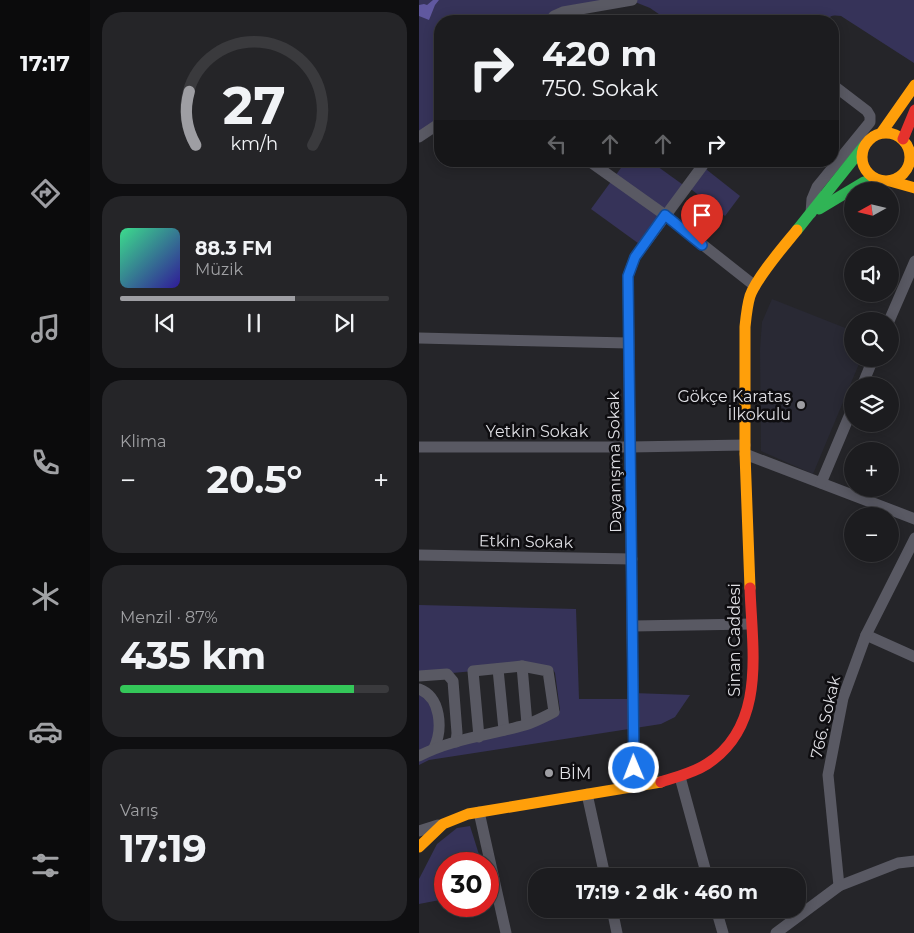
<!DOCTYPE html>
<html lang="tr">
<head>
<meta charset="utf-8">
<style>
  body { margin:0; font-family:Montserrat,sans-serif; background:#252528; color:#f1f3f6; height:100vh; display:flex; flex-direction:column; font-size:19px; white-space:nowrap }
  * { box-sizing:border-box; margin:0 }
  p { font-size:16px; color:#a0a1a4 }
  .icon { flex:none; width:28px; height:28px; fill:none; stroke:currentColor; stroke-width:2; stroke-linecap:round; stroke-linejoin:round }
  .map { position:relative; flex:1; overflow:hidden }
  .details { display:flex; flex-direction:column; gap:12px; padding:12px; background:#0f0f11; width:329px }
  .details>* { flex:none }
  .guide { position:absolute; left:15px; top:15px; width:405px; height:152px; border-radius:20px; box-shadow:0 2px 12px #0003,0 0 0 1px #3a3a3d; background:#1c1c1f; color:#f1f3f6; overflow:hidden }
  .needle { width:32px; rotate:262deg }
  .fabs { position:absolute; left:425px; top:182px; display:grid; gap:10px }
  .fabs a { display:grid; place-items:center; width:55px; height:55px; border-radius:50%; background:#1c1c1f; box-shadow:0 2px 12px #0003,0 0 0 1px #3a3a3d; font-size:25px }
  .speed { position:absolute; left:15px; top:852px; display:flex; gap:10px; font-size:25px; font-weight:700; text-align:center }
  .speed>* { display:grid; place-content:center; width:65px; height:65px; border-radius:50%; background:#1c1c1f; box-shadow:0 2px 12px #0003,0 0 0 1px #3a3a3d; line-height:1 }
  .speed .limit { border:8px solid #d22; background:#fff; color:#111 }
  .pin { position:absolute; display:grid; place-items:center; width:42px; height:42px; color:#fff; margin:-51px -21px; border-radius:50% 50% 50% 0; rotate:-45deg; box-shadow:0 0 5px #0007 }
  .pin .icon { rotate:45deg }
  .me { position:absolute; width:55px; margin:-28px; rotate:359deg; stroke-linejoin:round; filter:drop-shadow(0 0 4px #0008) }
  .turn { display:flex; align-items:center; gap:18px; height:105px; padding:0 25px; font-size:22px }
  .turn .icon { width:65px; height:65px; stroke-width:2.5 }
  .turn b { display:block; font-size:35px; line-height:42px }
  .lanes { display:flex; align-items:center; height:48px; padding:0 25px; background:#0003; justify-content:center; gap:25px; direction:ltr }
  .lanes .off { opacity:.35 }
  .big { font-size:38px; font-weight:700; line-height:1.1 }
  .details .card { flex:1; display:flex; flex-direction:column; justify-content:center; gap:8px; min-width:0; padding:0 18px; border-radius:20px; background:#252528 }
  .details .dial { align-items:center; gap:0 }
  .dial svg { height:130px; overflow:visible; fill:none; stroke:#3a3a3d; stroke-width:7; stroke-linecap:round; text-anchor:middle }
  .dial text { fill:#f1f3f6; stroke:none }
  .song { display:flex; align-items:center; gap:15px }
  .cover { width:60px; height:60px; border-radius:8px; background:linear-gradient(135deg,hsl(150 70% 55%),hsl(250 70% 35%)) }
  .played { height:5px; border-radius:2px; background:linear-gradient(90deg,#9e9ea3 65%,#3a3a3d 65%) }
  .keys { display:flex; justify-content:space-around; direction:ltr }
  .heat { display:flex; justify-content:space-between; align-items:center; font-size:28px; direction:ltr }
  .charge { height:8px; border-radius:4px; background:linear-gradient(90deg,#34c759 87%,#3a3a3d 0) }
  .trip { position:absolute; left:109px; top:868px; width:278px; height:50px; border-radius:20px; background:#1c1c1f; box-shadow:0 2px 12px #0003,0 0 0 1px #3a3a3d; font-weight:700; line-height:50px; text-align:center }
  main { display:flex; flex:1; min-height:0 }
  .dock { display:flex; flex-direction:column; width:90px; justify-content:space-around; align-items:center; background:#0b0b0c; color:#a0a1a4 }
  .dock .icon { width:35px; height:35px }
  .dock .current { color:#9e9ea3 }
  .dock b { font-size:22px; color:#f1f3f6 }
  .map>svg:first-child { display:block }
  .built { fill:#292934 }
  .green { fill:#363359 }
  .water { fill:#60589f }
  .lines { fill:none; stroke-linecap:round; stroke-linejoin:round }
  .street { stroke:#595963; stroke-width:11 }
  .fast { stroke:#30b455; stroke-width:11 }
  .slow { stroke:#ff9f0a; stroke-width:11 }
  .jam { stroke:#e5322d; stroke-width:11 }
  .route-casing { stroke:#114b97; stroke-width:12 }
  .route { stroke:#1a73e8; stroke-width:9 }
  .poi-dot { fill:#9e9ea3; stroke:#0e0d10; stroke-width:2 }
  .labels { text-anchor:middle; stroke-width:5; stroke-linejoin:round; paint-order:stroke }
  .poi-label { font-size:16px; fill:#dfdfe4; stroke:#0e0d10; text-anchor:end }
  .street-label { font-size:16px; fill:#dfdfe4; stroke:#0e0d10 }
</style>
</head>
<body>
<main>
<nav class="dock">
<b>17:17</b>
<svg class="icon current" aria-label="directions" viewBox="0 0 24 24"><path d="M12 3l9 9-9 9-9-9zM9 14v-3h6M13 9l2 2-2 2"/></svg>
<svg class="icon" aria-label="music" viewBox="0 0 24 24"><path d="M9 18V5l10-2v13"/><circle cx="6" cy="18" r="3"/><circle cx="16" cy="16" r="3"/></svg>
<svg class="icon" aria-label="phone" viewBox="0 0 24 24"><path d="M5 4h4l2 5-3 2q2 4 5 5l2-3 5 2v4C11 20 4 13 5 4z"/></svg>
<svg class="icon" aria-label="climate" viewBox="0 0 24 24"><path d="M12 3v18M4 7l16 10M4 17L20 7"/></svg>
<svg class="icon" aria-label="car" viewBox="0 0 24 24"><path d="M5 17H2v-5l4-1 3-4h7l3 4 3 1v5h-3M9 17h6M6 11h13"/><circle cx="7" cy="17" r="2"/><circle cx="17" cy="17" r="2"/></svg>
<svg class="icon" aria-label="filters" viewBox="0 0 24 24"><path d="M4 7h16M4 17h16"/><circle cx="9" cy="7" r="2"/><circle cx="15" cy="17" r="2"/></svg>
</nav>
<section class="details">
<div class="card dial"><svg viewBox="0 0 100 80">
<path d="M14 69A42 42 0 1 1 86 69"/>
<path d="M14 69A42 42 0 0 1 10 36" stroke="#9e9ea3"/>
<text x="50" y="56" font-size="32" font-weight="700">27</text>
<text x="50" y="72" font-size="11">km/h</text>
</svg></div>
<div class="card">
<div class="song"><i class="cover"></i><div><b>88.3 FM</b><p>Müzik</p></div></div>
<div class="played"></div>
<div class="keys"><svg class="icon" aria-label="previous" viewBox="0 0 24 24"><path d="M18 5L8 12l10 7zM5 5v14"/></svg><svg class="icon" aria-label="pause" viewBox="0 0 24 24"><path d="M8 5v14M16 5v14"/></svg><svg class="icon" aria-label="next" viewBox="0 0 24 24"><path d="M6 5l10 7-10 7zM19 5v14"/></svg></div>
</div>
<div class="card"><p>Klima</p>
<div class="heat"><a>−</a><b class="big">20.5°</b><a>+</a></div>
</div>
<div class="card"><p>Menzil · 87%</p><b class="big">435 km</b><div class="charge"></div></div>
<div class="card"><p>Varış</p><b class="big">17:19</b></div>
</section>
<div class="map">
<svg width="496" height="933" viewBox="0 0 496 933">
  <rect width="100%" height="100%" fill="#252529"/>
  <!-- built -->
  <path class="built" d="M353,299L434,331V359H442L394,474L342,451L341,349L343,322Z"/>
  <!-- green -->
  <g class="green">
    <path d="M0,0H495V63L422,16C415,15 411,15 407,21H250L231,8L211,0L144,12L131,21H21V123L0,137Z"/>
    <path d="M207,161H231L267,187L223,246L172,209Z"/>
    <path d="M283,166L321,196L306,216L268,186Z"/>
    <path d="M0,605L157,609L160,699H214V693L271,695L256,717L242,724L10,760L0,765V689L17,709L15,747L137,717L141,710L136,673C133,666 128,666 121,665L0,676Z"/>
    <path d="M51,826L63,864H26V899L0,904V879L18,844L38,828Z"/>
  </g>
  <!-- water -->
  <path class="water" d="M14,0H20L16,5L10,20L0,16V5L5,4L8,5Z"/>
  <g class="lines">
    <!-- street -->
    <g class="street">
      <path d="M131,21L135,16L144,12L213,0"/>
      <path d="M0,137L21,123"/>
      <path d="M170,161L246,215L336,286"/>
      <path d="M392,213L393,199L398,187L451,122V116L448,111L414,85"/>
      <path d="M470,321L496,261"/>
      <path d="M0,338L209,343"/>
      <path d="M443,386L454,359"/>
      <path d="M0,447H211L326,445"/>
      <path d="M326,454L496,519"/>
      <path d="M402,483L434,407"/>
      <path d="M0,555L213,559"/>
      <path d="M214,626L332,624"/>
      <path d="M447,635L496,657"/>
      <path d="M103,666L108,724"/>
      <path d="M79,669L85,730"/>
      <path d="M0,676L28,674L34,681L38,733L37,742"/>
      <path d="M0,689C22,697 24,729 15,748"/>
      <path d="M0,756C32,739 71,735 106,725C116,722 125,717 135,712L129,671L103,666L54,671L60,737"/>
      <path d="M261,777L288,876"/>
      <path d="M215,787L209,276L216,257L287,161"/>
      <path d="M168,794L186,876"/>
      <path d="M60,812L87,933"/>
      <path d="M0,831L19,825"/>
      <path d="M420,886L409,775L424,698L447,635L496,538"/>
      <path d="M193,909L198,933"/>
      <path d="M297,909L304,933"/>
      <path d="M357,933L420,886L479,863L496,861"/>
    </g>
    <!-- fast -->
    <g class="fast">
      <path d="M400,209L445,182L456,179"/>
      <path d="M378,230L445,146"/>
    </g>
    <!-- slow -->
    <g class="slow">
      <path d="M463,132L496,85"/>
      <circle cx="467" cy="157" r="24"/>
      <path d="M471,181L496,188"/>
      <path d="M331,588L326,454V327C327,317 328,306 331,296C338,277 365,246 378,230"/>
      <path d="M0,847L24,824L49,814L242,782"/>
    </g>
    <!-- jam -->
    <g class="jam">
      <path d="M484,139L496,110"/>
      <path d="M242,782C257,777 274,773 288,764C348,725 333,650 331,588"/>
    </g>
  </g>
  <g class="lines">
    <!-- route casing -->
    <g class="route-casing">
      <path id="route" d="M215,768L209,276L216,257L246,215L283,245"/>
    </g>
    <!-- route -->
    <use href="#route" class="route"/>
  </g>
  <!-- markers -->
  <g class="poi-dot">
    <circle cx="382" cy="405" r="5"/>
    <circle cx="130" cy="773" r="5"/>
  </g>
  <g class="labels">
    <!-- poi labels -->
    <g class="poi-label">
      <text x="372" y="402">Gökçe Karataş<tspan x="372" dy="18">İlkokulu</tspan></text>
      <text x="140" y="779" text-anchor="start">BİM</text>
    </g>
    <!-- street labels -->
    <g class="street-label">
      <text x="118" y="437">Yetkin Sokak</text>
      <text transform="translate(195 462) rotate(-91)" y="6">Dayanışma Sokak</text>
      <text transform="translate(107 541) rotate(1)" y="6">Etkin Sokak</text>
      <text transform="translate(315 640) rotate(-90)" y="6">Sinan Caddesi</text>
      <text transform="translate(406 717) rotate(-77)" y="6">766. Sokak</text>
    </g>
  </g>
</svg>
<div class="fabs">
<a><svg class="needle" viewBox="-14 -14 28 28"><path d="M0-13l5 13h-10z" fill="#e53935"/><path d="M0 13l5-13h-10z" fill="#a0a1a4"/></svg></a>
<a><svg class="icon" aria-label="sound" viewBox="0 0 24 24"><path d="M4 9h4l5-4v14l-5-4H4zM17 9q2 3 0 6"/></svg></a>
<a><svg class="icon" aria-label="search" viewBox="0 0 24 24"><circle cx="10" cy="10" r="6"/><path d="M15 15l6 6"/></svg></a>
<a><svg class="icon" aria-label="layers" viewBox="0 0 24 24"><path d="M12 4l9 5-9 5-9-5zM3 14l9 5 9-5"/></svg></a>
<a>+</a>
<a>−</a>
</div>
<div class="speed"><div class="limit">30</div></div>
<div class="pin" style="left:283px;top:245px;background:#d93025"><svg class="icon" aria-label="arrive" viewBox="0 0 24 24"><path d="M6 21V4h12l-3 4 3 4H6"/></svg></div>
<svg class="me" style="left:215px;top:768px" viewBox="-20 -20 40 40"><circle r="17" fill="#1a73e8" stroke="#fff" stroke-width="3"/><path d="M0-11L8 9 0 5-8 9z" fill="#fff"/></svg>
<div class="trip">17:19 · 2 dk · 460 m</div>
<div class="guide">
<div class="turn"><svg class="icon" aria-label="right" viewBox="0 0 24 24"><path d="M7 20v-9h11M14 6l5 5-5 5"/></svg><div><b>420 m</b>750. Sokak</div></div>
<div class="lanes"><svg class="icon off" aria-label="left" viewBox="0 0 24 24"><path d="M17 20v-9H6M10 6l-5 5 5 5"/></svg><svg class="icon off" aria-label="ahead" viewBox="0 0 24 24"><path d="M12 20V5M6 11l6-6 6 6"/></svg><svg class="icon off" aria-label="ahead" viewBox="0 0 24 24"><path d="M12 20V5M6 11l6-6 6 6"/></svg><svg class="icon" aria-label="right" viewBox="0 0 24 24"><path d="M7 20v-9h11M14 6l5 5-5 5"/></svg></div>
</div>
</div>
</main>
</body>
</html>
